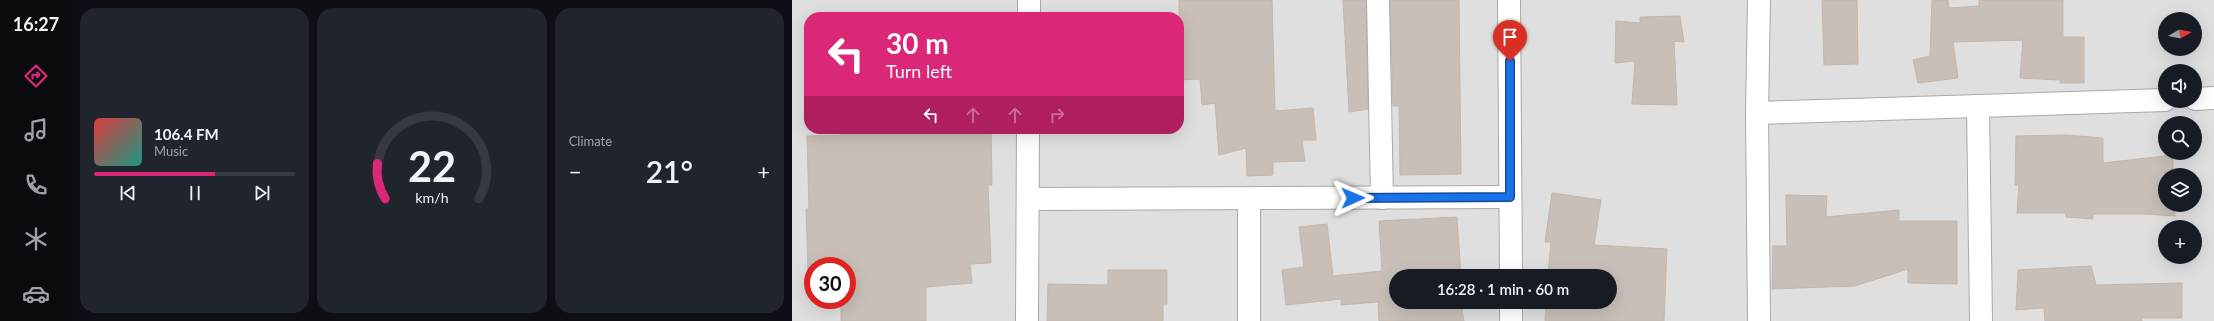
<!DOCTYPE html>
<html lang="en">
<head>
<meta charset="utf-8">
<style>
  body { margin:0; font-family:Lato,sans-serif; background:#20242c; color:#f1f3f6; height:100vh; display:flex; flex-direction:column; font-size:15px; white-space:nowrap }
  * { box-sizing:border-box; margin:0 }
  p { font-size:13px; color:#9ea1a6 }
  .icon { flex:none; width:22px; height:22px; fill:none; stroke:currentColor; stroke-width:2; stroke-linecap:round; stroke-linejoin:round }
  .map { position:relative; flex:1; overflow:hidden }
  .panel { display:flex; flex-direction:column; gap:8px; padding:8px; background:#0d0f14; width:720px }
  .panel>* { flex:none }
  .banner { position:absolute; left:12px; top:12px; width:380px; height:122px; border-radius:16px; box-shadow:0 4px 16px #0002; background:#db2777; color:#fff; overflow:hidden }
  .needle { width:26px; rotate:81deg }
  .tools { position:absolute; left:1366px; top:12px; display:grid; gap:8px }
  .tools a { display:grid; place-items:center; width:44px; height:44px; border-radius:50%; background:#171b24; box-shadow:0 4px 16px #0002; font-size:20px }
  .speed { position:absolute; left:12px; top:257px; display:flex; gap:8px; font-size:20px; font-weight:700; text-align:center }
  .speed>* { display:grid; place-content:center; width:52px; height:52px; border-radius:50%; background:#171b24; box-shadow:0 4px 16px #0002; line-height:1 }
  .speed .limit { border:6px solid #d22; background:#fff; color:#111 }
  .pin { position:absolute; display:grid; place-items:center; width:34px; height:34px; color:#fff; margin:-41px -17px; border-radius:50% 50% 50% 0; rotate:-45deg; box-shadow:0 0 4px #0007 }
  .pin .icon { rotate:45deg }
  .me { position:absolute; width:44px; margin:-22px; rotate:89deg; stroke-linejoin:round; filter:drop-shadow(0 0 3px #0008) }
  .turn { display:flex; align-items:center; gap:14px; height:84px; padding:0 16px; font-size:18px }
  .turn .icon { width:52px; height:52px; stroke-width:2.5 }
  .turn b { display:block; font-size:28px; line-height:34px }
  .lanes { display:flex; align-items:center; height:38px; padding:0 16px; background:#0003; justify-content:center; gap:20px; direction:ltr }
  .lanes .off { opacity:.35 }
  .big { font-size:30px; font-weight:600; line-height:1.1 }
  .panel .widget { flex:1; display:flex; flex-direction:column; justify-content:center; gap:6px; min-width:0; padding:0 14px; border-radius:16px; background:#20242c }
  .panel .dial { align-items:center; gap:0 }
  .dial svg { height:104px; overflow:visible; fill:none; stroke:#363941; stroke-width:7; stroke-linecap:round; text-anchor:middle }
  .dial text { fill:#f1f3f6; stroke:none }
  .song { display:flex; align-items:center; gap:12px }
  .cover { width:48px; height:48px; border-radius:6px; background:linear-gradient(135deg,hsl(0 70% 55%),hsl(170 70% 35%)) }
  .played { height:4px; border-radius:2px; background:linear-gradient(90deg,#db2777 60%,#363941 60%) }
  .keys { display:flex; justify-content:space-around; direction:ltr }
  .heat { display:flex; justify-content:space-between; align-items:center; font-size:22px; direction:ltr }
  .panel .tiles { flex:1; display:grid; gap:8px; grid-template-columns:repeat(3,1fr) }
  .trip { position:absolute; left:597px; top:269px; width:228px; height:40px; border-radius:20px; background:#171b24; box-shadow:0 4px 16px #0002; font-weight:600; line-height:40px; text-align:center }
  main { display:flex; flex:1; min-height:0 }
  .tabs { display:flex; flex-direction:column; width:72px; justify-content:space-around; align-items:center; background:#090b0e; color:#9ea1a6 }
  .tabs .icon { width:28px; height:28px }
  .tabs .on { color:#db2777 }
  .tabs b { font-size:18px; color:#f1f3f6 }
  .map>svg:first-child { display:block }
  .residential { fill:#e0dfdf; fill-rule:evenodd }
  .building { fill:#c7bfb8; stroke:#c4b6ab }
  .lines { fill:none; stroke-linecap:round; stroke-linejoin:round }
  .street-casing { stroke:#a9a9a9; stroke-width:24 }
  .street { stroke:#fff; stroke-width:22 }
  .route-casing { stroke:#114b97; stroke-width:10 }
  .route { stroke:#1a73e8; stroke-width:7 }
</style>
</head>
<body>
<main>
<nav class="tabs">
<b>16:27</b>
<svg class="icon on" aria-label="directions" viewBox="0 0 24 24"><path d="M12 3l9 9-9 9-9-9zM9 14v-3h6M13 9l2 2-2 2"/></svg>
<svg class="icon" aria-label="music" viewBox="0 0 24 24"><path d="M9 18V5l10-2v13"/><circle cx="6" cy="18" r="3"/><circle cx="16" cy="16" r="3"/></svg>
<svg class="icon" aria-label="phone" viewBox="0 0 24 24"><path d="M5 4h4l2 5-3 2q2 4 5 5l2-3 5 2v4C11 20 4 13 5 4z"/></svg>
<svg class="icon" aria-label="climate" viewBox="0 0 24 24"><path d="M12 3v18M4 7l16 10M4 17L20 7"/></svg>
<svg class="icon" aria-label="car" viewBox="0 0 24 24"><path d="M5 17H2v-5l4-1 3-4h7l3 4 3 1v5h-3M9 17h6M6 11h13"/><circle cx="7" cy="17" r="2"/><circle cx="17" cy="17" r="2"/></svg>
</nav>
<section class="panel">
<div class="tiles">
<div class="widget">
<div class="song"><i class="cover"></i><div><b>106.4 FM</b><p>Music</p></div></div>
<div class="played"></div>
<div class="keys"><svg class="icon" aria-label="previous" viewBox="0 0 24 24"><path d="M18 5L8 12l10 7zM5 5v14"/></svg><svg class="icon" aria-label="pause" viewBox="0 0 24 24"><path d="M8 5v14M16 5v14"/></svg><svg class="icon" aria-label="next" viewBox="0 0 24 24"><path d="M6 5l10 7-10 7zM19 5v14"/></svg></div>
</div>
<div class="widget dial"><svg viewBox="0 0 100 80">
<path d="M14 69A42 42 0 1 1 86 69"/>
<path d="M14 69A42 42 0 0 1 8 42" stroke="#db2777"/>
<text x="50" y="56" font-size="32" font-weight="700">22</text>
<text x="50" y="72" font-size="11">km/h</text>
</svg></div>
<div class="widget"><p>Climate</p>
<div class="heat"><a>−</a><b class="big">21°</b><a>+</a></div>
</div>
</div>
</section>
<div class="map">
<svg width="1422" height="321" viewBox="0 0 1422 321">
  <rect width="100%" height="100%" fill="#f2efe9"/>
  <!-- residential -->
  <path class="residential" d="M0,0H1422V321H0ZM17,17H387V129H17ZM1373,19H1403V49H1373ZM1373,71H1403V101H1373ZM1373,123H1403V153H1373ZM1373,175H1403V205H1373ZM1373,227H1403V257H1373ZM21,266H55V300H21ZM604,276H818V302H604Z"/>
  <!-- building -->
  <g class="building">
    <path d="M387,0H480L483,111L521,108L524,140H510L513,161L481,162V175L455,176L454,148L427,155L423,103L410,105L408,79L387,80Z"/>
    <path d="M551,0H574L576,109L557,112Z"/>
    <path d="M598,0H667L669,174L608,175L607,106H601Z"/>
    <path d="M1030,0H1065L1066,64L1032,65Z"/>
    <path d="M1140,0H1156L1157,8L1187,6V0H1271V37H1292V83H1268V80L1228,78L1231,40L1161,42L1166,78L1126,83L1121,60L1138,56Z"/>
    <path d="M888,16L892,42L882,41L885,105L840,104L843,61L823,63L824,21L848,23V17Z"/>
    <path d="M50,129H199L200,185H196L199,263L178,264L180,283L134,287V321H49V300H55V266H21V271H16L14,209H17L15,136L51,135Z"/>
    <path d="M1274,135L1311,138V163L1381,155V175H1373V205H1382L1383,216L1352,214H1301V219L1274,217V213H1225L1227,185H1223L1224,136Z"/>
    <path d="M760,193L809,200L802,245L875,249L872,321H753L754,302H818V276H756L759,242H753Z"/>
    <path d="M994,195L1035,196L1034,217L1107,210V221H1165V284L1116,283V269L1063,286L980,289L981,246H995Z"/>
    <path d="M665,217L669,276H604V302H669L672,321H587L586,302L549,305V299L494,305L490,270L512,267L507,227L535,224L541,276L590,271L587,221Z"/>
    <path d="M1299,266L1304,285L1390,283V318H1350V321H1253L1252,308L1224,310L1226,270Z"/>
    <path d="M316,270H375V304H371V321H255L256,284L316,285Z"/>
  </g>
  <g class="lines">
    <!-- street casing -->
    <g class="street-casing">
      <g id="street">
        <path d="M586,0L590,198"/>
        <path d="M717,0L719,276"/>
        <path d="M967,0L965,113L967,321"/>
        <path d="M237,17V0"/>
        <path d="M1403,99L1422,98"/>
        <path d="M1186,106L1189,321"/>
        <path d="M965,113L1373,100"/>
        <path d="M236,199L718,197"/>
        <path d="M457,200V321"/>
        <path d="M719,302V321"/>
        <path d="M235,321L236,129"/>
      </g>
    </g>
    <!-- street -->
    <use href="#street" class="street"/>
  </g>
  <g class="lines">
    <!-- route casing -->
    <g class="route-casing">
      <path id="route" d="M561,198L718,197V61"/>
    </g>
    <!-- route -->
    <use href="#route" class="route"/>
  </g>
</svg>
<div class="tools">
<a><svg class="needle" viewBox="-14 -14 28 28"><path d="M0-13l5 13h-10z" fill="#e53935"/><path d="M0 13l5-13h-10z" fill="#9ea1a6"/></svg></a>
<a><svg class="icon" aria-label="sound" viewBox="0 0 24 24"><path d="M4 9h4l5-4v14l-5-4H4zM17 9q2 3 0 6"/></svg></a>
<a><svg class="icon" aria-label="search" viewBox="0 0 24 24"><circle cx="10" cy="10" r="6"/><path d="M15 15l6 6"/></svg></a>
<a><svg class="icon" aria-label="layers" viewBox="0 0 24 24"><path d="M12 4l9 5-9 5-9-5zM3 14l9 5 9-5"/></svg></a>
<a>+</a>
</div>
<div class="speed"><div class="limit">30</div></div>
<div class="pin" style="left:718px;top:61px;background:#d93025"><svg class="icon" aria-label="arrive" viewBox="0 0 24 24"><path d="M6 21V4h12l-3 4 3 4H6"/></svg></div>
<svg class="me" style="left:561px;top:198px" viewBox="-20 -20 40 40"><path d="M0-17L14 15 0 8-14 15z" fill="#1a73e8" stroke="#fff" stroke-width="4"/></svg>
<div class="trip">16:28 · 1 min · 60 m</div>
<div class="banner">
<div class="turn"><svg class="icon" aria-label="left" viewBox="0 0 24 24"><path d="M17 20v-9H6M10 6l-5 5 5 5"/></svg><div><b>30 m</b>Turn left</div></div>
<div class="lanes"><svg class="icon" aria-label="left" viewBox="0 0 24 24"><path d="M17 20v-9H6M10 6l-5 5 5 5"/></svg><svg class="icon off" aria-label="ahead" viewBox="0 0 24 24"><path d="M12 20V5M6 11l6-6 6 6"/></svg><svg class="icon off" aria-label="ahead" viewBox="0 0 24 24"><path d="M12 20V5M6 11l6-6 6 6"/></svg><svg class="icon off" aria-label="right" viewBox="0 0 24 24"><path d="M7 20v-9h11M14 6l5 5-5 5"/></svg></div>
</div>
</div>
</main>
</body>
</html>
